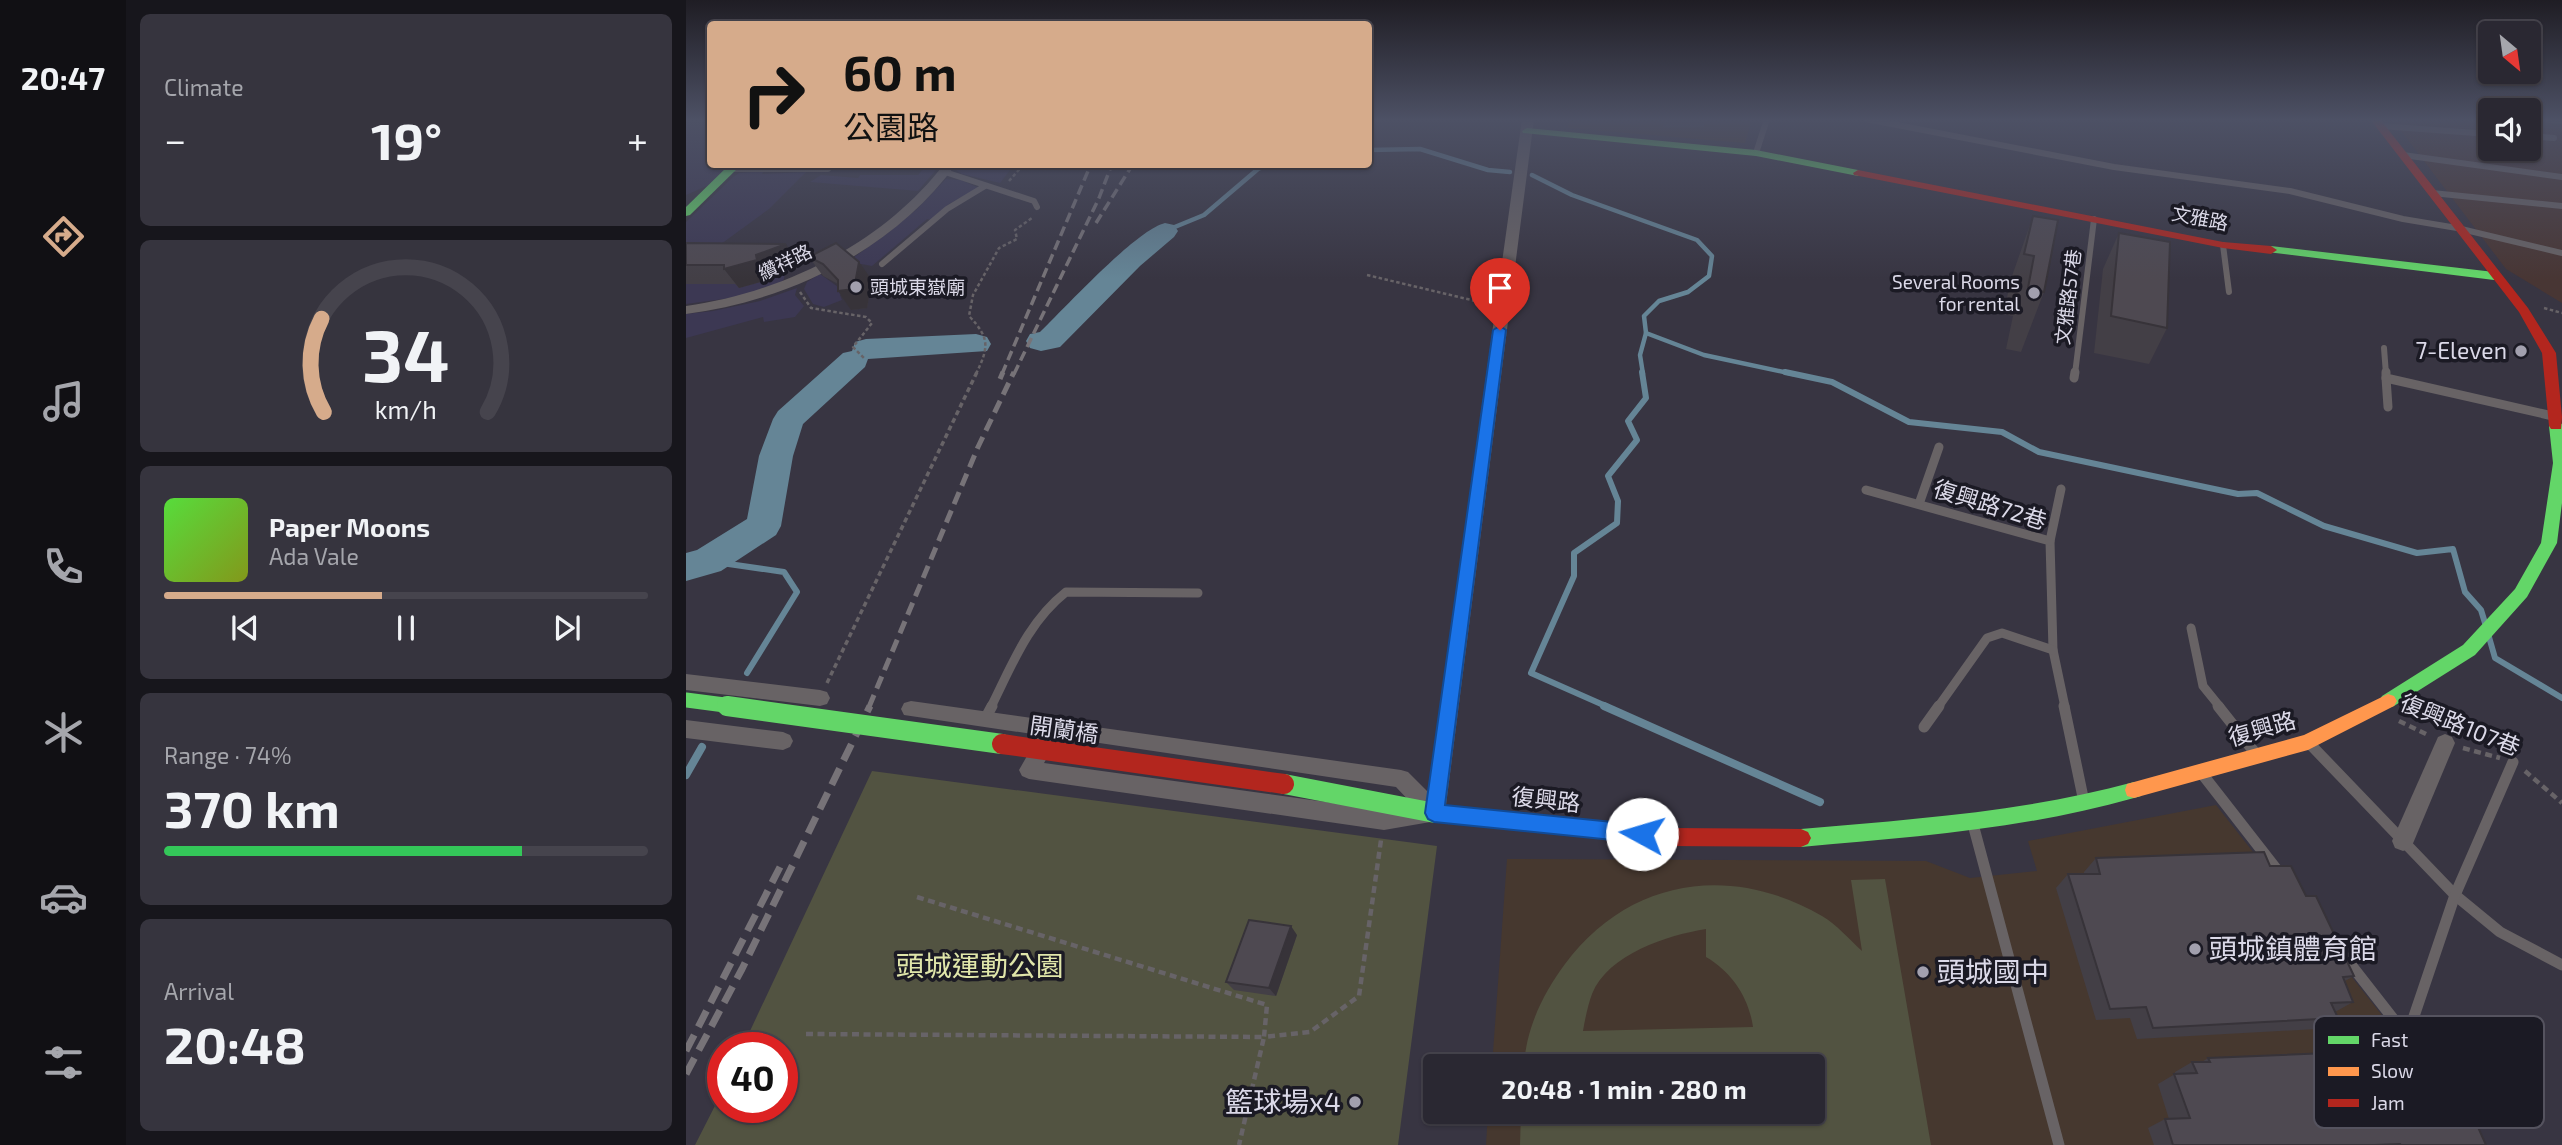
<!DOCTYPE html>
<html lang="en">
<head>
<meta charset="utf-8">
<style>
  body { margin:0; font-family:"Exo 2","Noto Sans TC",sans-serif; background:#36343e; color:#f1f3f6; height:100vh; display:flex; flex-direction:column; font-size:26px; white-space:nowrap }
  * { box-sizing:border-box; margin:0 }
  p { font-size:23px; color:#a5a6ac }
  .icon { flex:none; width:38px; height:38px; fill:none; stroke:currentColor; stroke-width:2; stroke-linecap:round; stroke-linejoin:round }
  .map { position:relative; flex:1; overflow:hidden }
  .drawer { display:flex; flex-direction:column; gap:14px; padding:14px; background:#17161c; width:560px }
  .drawer>* { flex:none }
  .top-card { position:absolute; left:21px; top:21px; width:665px; height:147px; border-radius:7px; box-shadow:0 2px 5px #0004,0 0 0 2px #46444d; background:#d6ab8b; color:#111; overflow:hidden }
  .needle { width:46px; rotate:151deg }
  .tools { position:absolute; left:1792px; top:21px; display:grid; gap:14px }
  .tools a { display:grid; place-items:center; width:63px; height:63px; border-radius:7px; background:#2a2832; box-shadow:0 2px 5px #0004,0 0 0 2px #46444d; font-size:35px }
  .speed { position:absolute; left:21px; top:1032px; display:flex; gap:14px; font-size:35px; font-weight:700; text-align:center }
  .speed>* { display:grid; place-content:center; width:91px; height:91px; border-radius:50%; background:#2a2832; box-shadow:0 2px 5px #0004,0 0 0 2px #46444d; line-height:1 }
  .speed .limit { border:10px solid #d22; background:#fff; color:#111 }
  .pin { position:absolute; display:grid; place-items:center; width:60px; height:60px; color:#fff; margin:-72px -30px; border-radius:50% 50% 50% 0; rotate:-45deg; box-shadow:0 0 7px #0007 }
  .pin .icon { rotate:45deg }
  .me { position:absolute; width:77px; margin:-38px; rotate:276deg; stroke-linejoin:round; filter:drop-shadow(0 0 5px #0008) }
  .turn { display:flex; align-items:center; gap:24px; height:147px; padding:0 21px; font-size:32px }
  .turn .icon { width:91px; height:91px; stroke-width:2.5 }
  .turn b { display:block; font-size:49px; line-height:60px }
  .big { font-size:52px; font-weight:700; line-height:1.1 }
  .drawer .widget { flex:1; display:flex; flex-direction:column; justify-content:center; gap:10px; min-width:0; padding:0 24px; border-radius:10px; background:#36343e }
  .drawer .dial { align-items:center; gap:0 }
  .dial svg { height:182px; overflow:visible; fill:none; stroke:#46444d; stroke-width:7; stroke-linecap:round; text-anchor:middle }
  .dial text { fill:#f1f3f6; stroke:none }
  .song { display:flex; align-items:center; gap:21px }
  .cover { width:84px; height:84px; border-radius:10px; background:linear-gradient(135deg,hsl(110 70% 55%),hsl(70 70% 35%)) }
  .played { height:7px; border-radius:4px; background:linear-gradient(90deg,#d6ab8b 45%,#46444d 45%) }
  .keys { display:flex; justify-content:space-around; direction:ltr }
  .heat { display:flex; justify-content:space-between; align-items:center; font-size:38px; direction:ltr }
  .charge { height:10px; border-radius:5px; background:linear-gradient(90deg,#34c759 74%,#46444d 0) }
  .trip { position:absolute; left:737px; top:1054px; width:402px; height:70px; border-radius:7px; background:#2a2832; box-shadow:0 2px 5px #0004,0 0 0 2px #46444d; font-weight:700; line-height:70px; text-align:center }
  main { display:flex; flex:1; min-height:0 }
  .tabs { display:flex; flex-direction:column; width:126px; justify-content:space-around; align-items:center; background:#111014; color:#a5a6ac }
  .tabs .icon { width:49px; height:49px }
  .tabs .selected { color:#d6ab8b }
  .tabs b { font-size:32px; color:#f1f3f6 }
  .map>svg:first-child { display:block }
  .built { fill:#3c3853 }
  .industrial { fill:#483634 }
  .education { fill:#46382f }
  .green { fill:#525341; fill-rule:evenodd }
  .lines { fill:none; stroke-linecap:round; stroke-linejoin:round }
  .stream-far2 { stroke:#658596; stroke-width:4.5 }
  .stream-far1 { stroke:#658596; stroke-width:6 }
  .stream { stroke:#658596; stroke-width:8 }
  .river { fill:#658596; fill-rule:evenodd }
  .path-far2 { stroke:#676367; stroke-width:2.5; stroke-dasharray:3.5 2.5; stroke-linecap:butt }
  .path-far1 { stroke:#676367; stroke-width:3.5; stroke-dasharray:5 3.5; stroke-linecap:butt }
  .path { stroke:#676367; stroke-width:4.5; stroke-dasharray:7 4.5; stroke-linecap:butt }
  .lane-far2 { stroke:#686365; stroke-width:6 }
  .lane-far1 { stroke:#686365; stroke-width:9 }
  .lane { stroke:#686365; stroke-width:11 }
  .street { fill:#686365; fill-rule:evenodd }
  .fast { fill:#63d668; fill-rule:evenodd }
  .slow { fill:#ff974d; fill-rule:evenodd }
  .jam { fill:#b3261e; fill-rule:evenodd }
  .rail-far2 { stroke:#777378; stroke-width:3.5; stroke-dasharray:10 5; stroke-linecap:butt }
  .rail-far1 { stroke:#777378; stroke-width:5; stroke-dasharray:13 7; stroke-linecap:butt }
  .rail { stroke:#777378; stroke-width:7; stroke-dasharray:18 9; stroke-linecap:butt }
  .fast-bridge-far1 { stroke:#63d668; stroke-width:15 }
  .fast-bridge { stroke:#63d668; stroke-width:20 }
  .jam-bridge { stroke:#b3261e; stroke-width:20 }
  .wall { fill:#433f46 }
  .shaded-wall { fill:#373339 }
  .building { fill:#4e4951; stroke:#373339; stroke-width:2 }
  .route { fill:#1a73e8; stroke:#114b97; stroke-width:2 }
  .poi-dot { fill:#a2a0ae; stroke:#1b1a24; stroke-width:2.5 }
  .labels { text-anchor:middle; stroke-width:7; stroke-linejoin:round; paint-order:stroke }
  .far-street-label { font-size:19px; fill:#dbd9e8; stroke:#1b1a24 }
  .far-poi-label { font-size:19px; fill:#dbd9e8; stroke:#1b1a24; text-anchor:end }
  .poi-label { font-size:23px; fill:#dbd9e8; stroke:#1b1a24; text-anchor:end }
  .street-label { font-size:23px; fill:#dbd9e8; stroke:#1b1a24 }
  .near-poi-label { font-size:28px; fill:#dbd9e8; stroke:#1b1a24; text-anchor:start }
  .near-park-label { font-size:28px; fill:#e0e6aa; stroke:#1b1a24 }
  .key { fill:#1b1a24; stroke:#55535f; stroke-width:2 }
  .key-label { font-size:19px; fill:#dbd9e8 }
</style>
</head>
<body>
<main>
<nav class="tabs">
<b>20:47</b>
<svg class="icon selected" aria-label="directions" viewBox="0 0 24 24"><path d="M12 3l9 9-9 9-9-9zM9 14v-3h6M13 9l2 2-2 2"/></svg>
<svg class="icon" aria-label="music" viewBox="0 0 24 24"><path d="M9 18V5l10-2v13"/><circle cx="6" cy="18" r="3"/><circle cx="16" cy="16" r="3"/></svg>
<svg class="icon" aria-label="phone" viewBox="0 0 24 24"><path d="M5 4h4l2 5-3 2q2 4 5 5l2-3 5 2v4C11 20 4 13 5 4z"/></svg>
<svg class="icon" aria-label="climate" viewBox="0 0 24 24"><path d="M12 3v18M4 7l16 10M4 17L20 7"/></svg>
<svg class="icon" aria-label="car" viewBox="0 0 24 24"><path d="M5 17H2v-5l4-1 3-4h7l3 4 3 1v5h-3M9 17h6M6 11h13"/><circle cx="7" cy="17" r="2"/><circle cx="17" cy="17" r="2"/></svg>
<svg class="icon" aria-label="filters" viewBox="0 0 24 24"><path d="M4 7h16M4 17h16"/><circle cx="9" cy="7" r="2"/><circle cx="15" cy="17" r="2"/></svg>
</nav>
<section class="drawer">
<div class="widget"><p>Climate</p>
<div class="heat"><a>−</a><b class="big">19°</b><a>+</a></div>
</div>
<div class="widget dial"><svg viewBox="0 0 100 80">
<path d="M14 69A42 42 0 1 1 86 69"/>
<path d="M14 69A42 42 0 0 1 13 28" stroke="#d6ab8b"/>
<text x="50" y="56" font-size="32" font-weight="700">34</text>
<text x="50" y="72" font-size="11">km/h</text>
</svg></div>
<div class="widget">
<div class="song"><i class="cover"></i><div><b>Paper Moons</b><p>Ada Vale</p></div></div>
<div class="played"></div>
<div class="keys"><svg class="icon" aria-label="previous" viewBox="0 0 24 24"><path d="M18 5L8 12l10 7zM5 5v14"/></svg><svg class="icon" aria-label="pause" viewBox="0 0 24 24"><path d="M8 5v14M16 5v14"/></svg><svg class="icon" aria-label="next" viewBox="0 0 24 24"><path d="M6 5l10 7-10 7zM19 5v14"/></svg></div>
</div>
<div class="widget"><p>Range · 74%</p><b class="big">370 km</b><div class="charge"></div></div>
<div class="widget"><p>Arrival</p><b class="big">20:48</b></div>
</section>
<div class="map">
<svg width="1876" height="1145" viewBox="0 0 1876 1145">
  <rect width="100%" height="100%" fill="#383542"/>
  <!-- built -->
  <g class="built">
    <path d="M0,119H24V164L44,165L23,185L0,195Z"/>
    <path d="M270,164L328,165L314,183L276,174L270,170Z"/>
    <path d="M241,165H254L232,191L124,182L135,175L172,178L174,175H232Z"/>
    <path d="M78,171L76,174L120,172L83,209L35,244L103,251L98,279L95,283L60,296L0,304V222L47,177L53,173Z"/>
    <path d="M260,179L275,180L293,188L263,204L245,220L241,219L186,266L159,261L167,258L202,233L231,209Z"/>
    <path d="M134,274L159,292L154,295L156,300L138,307L127,304L118,289L121,282Z"/>
    <path d="M111,288L109,295L118,306L109,317L78,322L77,317L0,338V314L27,311L74,301Z"/>
  </g>
  <!-- industrial -->
  <path class="industrial" d="M1706,119H1804V149H1843V119H1876V303L1820,269Z"/>
  <!-- education -->
  <g class="education">
    <path d="M883,119H1066L1059,143L882,128Z"/>
    <path d="M1530,805L1755,1090L1777,1145H800L802,1111H1127V1066H806L821,859L1240,861L1284,878L1351,871L1342,841Z"/>
  </g>
  <!-- green -->
  <g class="green">
    <path d="M186,771L751,846L712,1145H9L37,1090V1108H96V1048H56Z"/>
    <path d="M1199,879L1245,1145H834L835,1111H1127V1066H838C840,1028 857,994 879,964C943,878 1045,863 1136,916C1151,925 1163,939 1176,951L1165,880ZM1020,929V957C1046,972 1063,998 1067,1027L897,1031C899,1019 902,1005 906,994C922,954 982,935 1020,929Z"/>
  </g>
  <g class="lines">
    <!-- stream-far2 -->
    <g class="stream-far2">
      <path d="M682,150L734,149L802,170L824,172"/>
      <path d="M846,175L886,195L1011,240L1026,256L1023,276L1002,292L973,301L958,316L960,333L1018,355L1107,374"/>
      <path d="M479,231L518,215L572,169L584,164"/>
      <path d="M957,374L954,355L960,333"/>
    </g>
    <!-- stream-far1 -->
    <g class="stream-far1">
      <path d="M1099,372L1146,382L1223,422L1316,432L1353,452L1552,494L1571,493L1638,526L1731,553L1767,549L1779,592L1795,610L1799,623"/>
      <path d="M22,561L98,572L111,592L61,673"/>
      <path d="M1803,637L1809,658L1876,698"/>
      <path d="M922,707L845,673L888,576V553L931,523L932,501L922,476L951,440L942,421L960,398L956,372"/>
    </g>
    <!-- stream -->
    <g class="stream">
      <path d="M918,706L1134,802"/>
      <path d="M0,775L16,747"/>
    </g>
    <!-- river -->
    <g class="river">
      <path d="M479,223L488,225L492,231L488,237L454,266L374,347L355,351L344,348L340,341L344,334L354,332C379,308 450,230 479,223Z"/>
      <path d="M290,334L301,337L305,344L301,351L182,359L179,367L117,424L107,456L95,526L90,535L35,571L0,581V553L11,550L61,519L73,456L87,419L92,411L157,353L166,351L169,342L180,339Z"/>
    </g>
    <!-- path-far2 -->
    <g class="path-far2">
      <path d="M323,181L338,164"/>
      <path d="M681,275L802,304"/>
      <path d="M114,292L125,308L180,317L186,323L167,347L179,359"/>
      <path d="M1858,308L1876,313"/>
      <path d="M290,374C303,347 304,338 283,316L287,295L313,248L331,239L329,230L346,218"/>
    </g>
    <!-- path-far1 -->
    <path class="path-far1" d="M141,683L291,372"/>
    <!-- path -->
    <g class="path">
      <path d="M1713,721L1744,736"/>
      <path d="M1777,748L1814,758"/>
      <path d="M1839,771L1876,803"/>
      <path d="M231,897L581,1005L578,1037L624,1032L673,996L695,840"/>
      <path d="M120,1034L578,1037L553,1145"/>
    </g>
    <!-- lane-far2 -->
    <g class="lane-far2">
      <path d="M1180,119L1428,167L1604,191L1717,219L1771,228L1876,253"/>
      <path d="M1856,119L1876,121"/>
      <path d="M1694,126L1804,134"/>
      <path d="M1843,136L1868,138"/>
      <path d="M1070,153L1081,119"/>
      <path d="M1717,155L1876,177"/>
      <path d="M46,169H142L147,164"/>
      <path d="M259,172L348,201L351,207"/>
      <path d="M1746,193L1876,206"/>
      <path d="M1537,245L1543,292"/>
      <path d="M196,264L261,209L299,186"/>
      <path d="M1698,348L1700,374"/>
      <path d="M1389,374L1408,219"/>
    </g>
    <!-- lane-far1 -->
    <g class="lane-far1">
      <path d="M1700,372V378L1867,416"/>
      <path d="M1388,378L1389,372"/>
      <path d="M1700,378L1702,407"/>
      <path d="M1180,490L1364,541L1367,650L1379,707"/>
      <path d="M1233,504L1253,447"/>
      <path d="M1364,541L1375,489"/>
      <path d="M1505,628L1517,686L1534,707"/>
      <path d="M305,707C326,665 342,622 380,592L512,593"/>
      <path d="M1252,707L1301,638L1316,633L1367,650"/>
    </g>
    <!-- lane -->
    <g class="lane">
      <path d="M1378,706L1398,802"/>
      <path d="M1532,706L1570,754"/>
      <path d="M299,719L306,706"/>
      <path d="M1238,727L1253,706"/>
      <path d="M1623,743L1769,895L1814,932L1876,965"/>
      <path d="M1517,775L1595,875"/>
      <path d="M1288,828L1373,1145"/>
      <path d="M1655,952L1752,1076"/>
      <path d="M1721,1037L1769,895L1827,762"/>
    </g>
    <!-- street -->
    <g class="street">
      <path d="M836,119H848L759,813L756,820L698,830L343,779L336,776L333,770L353,735L218,715L215,709L218,703L225,701L715,770L722,772L742,792ZM373,737L710,787L728,806L698,810L358,763Z"/>
      <path d="M258,164H270C208,250 102,301 0,314V306C96,293 198,243 258,164Z"/>
      <path d="M0,674L134,690L141,692L144,698L141,704L134,706L0,690Z"/>
      <path d="M0,720L97,732L104,735L107,741L104,747L97,750L0,738Z"/>
      <path d="M1759,734L1766,737L1769,743L1728,841L1725,848L1717,851L1709,848L1706,841L1752,737Z"/>
    </g>
    <!-- fast -->
    <g class="fast">
      <path d="M841,128L1070,150L1172,170L1177,173L1172,176L1070,156L837,133L836,131Z"/>
      <path d="M44,164H56L4,215L0,216V207Z"/>
      <path d="M1585,246L1808,272L1814,276L1808,280L1581,252L1579,250Z"/>
      <path d="M1870,421L1876,424V503L1871,543L1841,597L1789,655L1708,706L1702,708L1696,706L1693,701L1696,696L1777,645L1829,589L1855,543L1867,463L1863,426Z"/>
      <path d="M1448,782L1455,784L1457,790L1455,796L1448,798C1339,829 1227,837 1115,847L1108,844L1105,838L1108,832L1115,829C1227,819 1339,812 1448,782Z"/>
    </g>
    <!-- slow -->
    <path class="slow" d="M1702,694L1708,696L1711,701L1708,706L1622,750L1448,798L1441,796L1439,790L1441,784L1448,782L1618,735Z"/>
    <!-- jam -->
    <g class="jam">
      <path d="M1684,119H1694L1842,308L1870,353L1876,417L1875,429H1865L1863,426L1856,353L1833,312Z"/>
      <path d="M1172,170L1537,242L1585,246L1591,250L1585,254L1537,248L1168,175L1167,173Z"/>
      <path d="M749,804L982,828L1115,829L1122,832L1125,838L1122,844L1115,847L982,846L749,822L742,819L740,813L742,807Z"/>
    </g>
    <!-- rail-far2 -->
    <g class="rail-far2">
      <path d="M410,223L447,164"/>
      <path d="M316,374L405,164"/>
      <path d="M328,374L413,198L426,164"/>
    </g>
    <!-- rail-far1 -->
    <g class="rail-far1">
      <path d="M314,379L317,372"/>
      <path d="M183,707L292,447L328,372"/>
    </g>
    <!-- rail -->
    <g class="rail">
      <path d="M0,1051L94,867"/>
      <path d="M0,1074L56,969L184,706"/>
    </g>
    <!-- fast-bridge-far1 -->
    <path class="fast-bridge-far1" d="M0,700L54,707"/>
    <!-- fast-bridge -->
    <g class="fast-bridge">
      <path d="M41,706L316,744"/>
      <path d="M598,784L749,813"/>
    </g>
    <!-- jam-bridge -->
    <path class="jam-bridge" d="M316,744L598,784"/>
  </g>
  <!-- wall -->
  <g class="wall">
    <path d="M922,119H1018V127L977,128L978,119L922,120Z"/>
    <path d="M1347,216L1358,292L1335,352L1320,349L1327,316L1317,314L1326,276Z"/>
    <path d="M1433,233L1481,328L1463,364L1408,353L1417,269Z"/>
    <path d="M0,243L113,263L84,274L85,279L53,288L49,284H0Z"/>
    <path d="M123,257L186,280L181,308L165,310L152,284L137,276Z"/>
    <path d="M1410,858L1584,866L1620,896L1668,976L1659,981L1667,1002L1649,1012L1652,1018L1631,1029L1451,1039L1444,1018L1410,1020L1370,888L1382,874H1398V872Z"/>
    <path d="M611,935L590,996L548,990L540,982Z"/>
    <path d="M1522,1058L1673,1068L1800,1145H1468L1462,1128L1479,1119H1483L1472,1084L1489,1074V1072L1506,1062H1516Z"/>
  </g>
  <!-- shaded-wall -->
  <g class="shaded-wall">
    <path d="M100,244L113,263L84,274L85,279L53,288L38,269L70,255Z"/>
    <path d="M173,262L186,280L181,308L165,310L152,291Z"/>
    <path d="M605,926L611,935L590,996L583,988Z"/>
  </g>
  <!-- building -->
  <g class="building">
    <path d="M1347,216L1372,220L1358,292L1342,288L1348,256L1338,254Z"/>
    <path d="M1433,233L1484,242L1481,328L1425,316Z"/>
    <path d="M0,243L100,244L70,255L71,260L38,269V265H0Z"/>
    <path d="M150,243L173,262L168,289L152,291V280L137,264L123,257Z"/>
    <path d="M1578,852L1584,866H1605L1620,896H1630L1668,976L1657,977L1667,1002L1645,1003L1652,1018L1467,1028L1460,1007L1424,1009L1382,874H1414L1410,858Z"/>
    <path d="M563,920L605,926L583,988L540,982Z"/>
    <path d="M1666,1052L1673,1068L1766,1069L1800,1145H1715L1714,1144L1689,1145H1487L1479,1119L1504,1118L1488,1074L1511,1073L1506,1062H1524L1522,1058Z"/>
  </g>
  <!-- sky -->
  <linearGradient id="sky" x2="0" y2="1"><stop stop-color="#1f1d24"/><stop offset="0.43" stop-color="#4d5165"/><stop offset="1" stop-color="#4d5165" stop-opacity="0"/></linearGradient>
  <rect width="1876" height="279" fill="url(#sky)"/>
  <!-- route -->
  <path class="route" d="M814,326L820,330L759,805L956,825L963,828L966,834L963,841L956,843L748,822L742,819L739,813L807,330Z"/>
  <!-- markers -->
  <g class="poi-dot">
    <circle cx="170" cy="287" r="7"/>
    <circle cx="1348" cy="293" r="7"/>
    <circle cx="1835" cy="351" r="7"/>
    <circle cx="1509" cy="949" r="7"/>
    <circle cx="1237" cy="972" r="7"/>
    <circle cx="669" cy="1102" r="7"/>
  </g>
  <g class="labels">
    <!-- far-street labels -->
    <g class="far-street-label">
      <text transform="translate(1514 218) rotate(11)" y="7">文雅路</text>
      <text transform="translate(99 262) rotate(-26)" y="7">纘祥路</text>
      <text transform="translate(1382 297) rotate(-83)" y="7">文雅路57巷</text>
    </g>
    <!-- far-poi labels -->
    <g class="far-poi-label">
      <text x="1334" y="289">Several Rooms<tspan x="1334" dy="22">for rental</tspan></text>
      <text x="184" y="294" text-anchor="start">頭城東嶽廟</text>
    </g>
    <!-- poi labels -->
    <g class="poi-label">
      <text x="1821" y="359">7-Eleven</text>
    </g>
    <!-- street labels -->
    <g class="street-label">
      <text transform="translate(1304 505) rotate(17)" y="8">復興路72巷</text>
      <text transform="translate(1774 725) rotate(22)" y="8">復興路107巷</text>
      <text transform="translate(1576 729) rotate(-16)" y="8">復興路</text>
      <text transform="translate(378 730) rotate(8)" y="8">開蘭橋</text>
      <text transform="translate(860 800) rotate(6)" y="8">復興路</text>
    </g>
    <!-- near-poi labels -->
    <g class="near-poi-label">
      <text x="1523" y="959">頭城鎮體育館</text>
      <text x="1251" y="982">頭城國中</text>
      <text x="655" y="1112" text-anchor="end">籃球場x4</text>
    </g>
    <!-- near-park labels -->
    <g class="near-park-label">
      <text x="294" y="976">頭城運動公園</text>
    </g>
  </g>
  <!-- legend -->
  <rect x="1628" y="1016" width="230" height="112" rx="10" class="key"/>
  <rect x="1642" y="1036" width="31" height="8" fill="#63d668"/>
  <rect x="1642" y="1067" width="31" height="9" fill="#ff974d"/>
  <rect x="1642" y="1099" width="31" height="8" fill="#b3261e"/>
  <g class="key-label">
    <text x="1685" y="1047">Fast</text>
    <text x="1685" y="1078">Slow</text>
    <text x="1685" y="1110">Jam</text>
  </g>
</svg>
<div class="tools">
<a><svg class="needle" viewBox="-14 -14 28 28"><path d="M0-13l5 13h-10z" fill="#e53935"/><path d="M0 13l5-13h-10z" fill="#a5a6ac"/></svg></a>
<a><svg class="icon" aria-label="sound" viewBox="0 0 24 24"><path d="M4 9h4l5-4v14l-5-4H4zM17 9q2 3 0 6"/></svg></a>
</div>
<div class="speed"><div class="limit">40</div></div>
<div class="pin" style="left:814px;top:330px;background:#d93025"><svg class="icon" aria-label="arrive" viewBox="0 0 24 24"><path d="M6 21V4h12l-3 4 3 4H6"/></svg></div>
<svg class="me" style="left:956px;top:834px" viewBox="-20 -20 40 40"><circle r="19" fill="#fff"/><path d="M0-13L10 11 0 6-10 11z" fill="#1a73e8"/></svg>
<div class="trip">20:48 · 1 min · 280 m</div>
<div class="top-card">
<div class="turn"><svg class="icon" aria-label="right" viewBox="0 0 24 24"><path d="M7 20v-9h11M14 6l5 5-5 5"/></svg><div><b>60 m</b>公園路</div></div>
</div>
</div>
</main>
</body>
</html>
